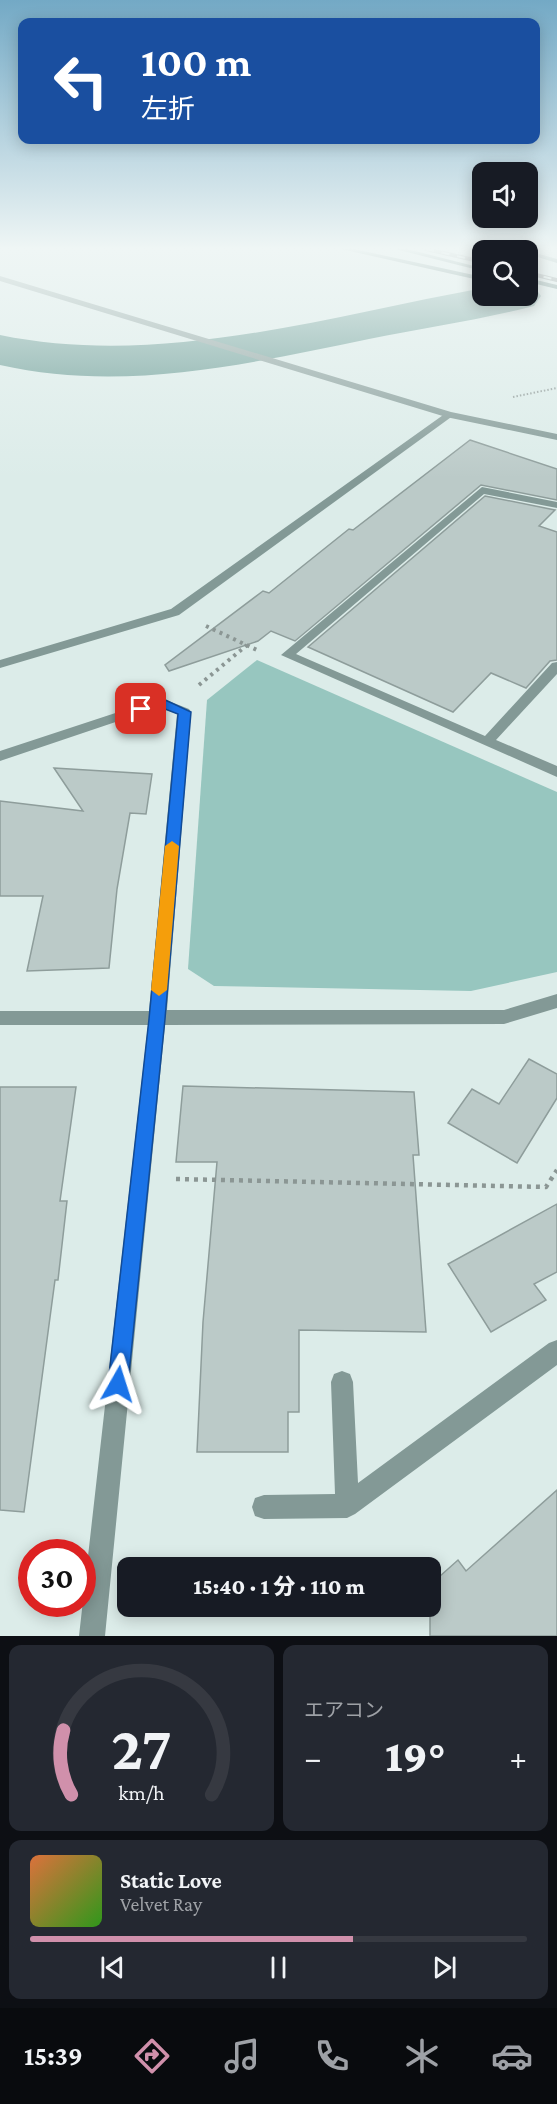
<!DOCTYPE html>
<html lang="ja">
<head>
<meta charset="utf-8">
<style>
  body { margin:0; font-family:"Crimson Pro","Noto Sans JP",serif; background:#242831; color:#f1f3f6; height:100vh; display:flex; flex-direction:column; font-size:22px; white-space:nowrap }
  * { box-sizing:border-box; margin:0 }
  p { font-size:20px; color:#9ea1a6 }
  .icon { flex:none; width:33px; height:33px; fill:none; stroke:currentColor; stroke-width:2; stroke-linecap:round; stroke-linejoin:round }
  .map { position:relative; height:1636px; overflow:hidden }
  .details { display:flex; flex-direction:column; gap:9px; padding:9px; background:#0d0f14; flex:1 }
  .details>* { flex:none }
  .banner { position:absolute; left:18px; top:18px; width:522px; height:126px; border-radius:12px; box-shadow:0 3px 15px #0003; background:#1a4fa0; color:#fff; overflow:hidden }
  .controls { position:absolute; left:472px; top:162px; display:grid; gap:12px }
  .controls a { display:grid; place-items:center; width:66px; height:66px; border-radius:12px; background:#171b24; box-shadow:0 3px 15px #0003; font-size:30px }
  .speed { position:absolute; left:18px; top:1539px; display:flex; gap:12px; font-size:30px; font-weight:700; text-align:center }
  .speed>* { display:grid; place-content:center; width:78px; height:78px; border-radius:50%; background:#171b24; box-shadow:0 3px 15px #0003; line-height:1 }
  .speed .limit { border:9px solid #d22; background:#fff; color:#111 }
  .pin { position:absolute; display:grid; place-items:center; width:51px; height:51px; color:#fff; margin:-26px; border-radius:12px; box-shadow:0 3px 9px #0006 }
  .me { position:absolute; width:66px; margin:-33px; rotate:6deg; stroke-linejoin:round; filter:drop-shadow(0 0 4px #0008) }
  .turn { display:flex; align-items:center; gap:21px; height:126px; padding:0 24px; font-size:27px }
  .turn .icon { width:78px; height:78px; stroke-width:2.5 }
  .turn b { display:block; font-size:42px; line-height:51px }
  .big { font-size:45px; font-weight:800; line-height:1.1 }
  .details .tile { flex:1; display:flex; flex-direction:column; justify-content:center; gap:9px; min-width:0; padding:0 21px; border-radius:12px; background:#242831 }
  .details .dial { align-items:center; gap:0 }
  .dial svg { height:156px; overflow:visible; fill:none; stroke:#363941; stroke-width:7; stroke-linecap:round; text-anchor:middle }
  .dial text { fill:#f1f3f6; stroke:none }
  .song { display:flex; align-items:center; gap:18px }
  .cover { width:72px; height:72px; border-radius:9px; background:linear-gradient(135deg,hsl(20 70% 55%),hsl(110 70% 35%)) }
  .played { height:6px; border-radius:3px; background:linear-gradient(90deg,#d090ab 65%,#363941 65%) }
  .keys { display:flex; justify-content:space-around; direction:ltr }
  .heat { display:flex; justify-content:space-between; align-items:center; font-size:33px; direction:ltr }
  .details .tiles { flex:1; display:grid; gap:9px; grid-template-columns:1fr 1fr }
  .tile:last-child { grid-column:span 2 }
  .trip { position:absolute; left:117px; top:1557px; width:324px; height:60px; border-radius:12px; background:#171b24; box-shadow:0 3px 15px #0003; font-weight:800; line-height:60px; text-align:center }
  .tabs { display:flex; height:96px; justify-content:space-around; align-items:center; background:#090b0e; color:#9ea1a6 }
  .tabs .icon { width:42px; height:42px }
  .tabs .active { color:#d090ab }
  .tabs b { font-size:27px; color:#f1f3f6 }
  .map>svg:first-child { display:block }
  .green { fill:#97c6bf }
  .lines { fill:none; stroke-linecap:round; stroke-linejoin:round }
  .river { fill:#659891; fill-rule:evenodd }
  .building { fill:#bbcac8; stroke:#8e9d9b; stroke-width:1.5 }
  .path-far2 { stroke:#8b9694; stroke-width:2; stroke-dasharray:1.5 2; stroke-linecap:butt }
  .path-far1 { stroke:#8b9694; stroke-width:4; stroke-dasharray:3 4.5; stroke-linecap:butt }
  .path { stroke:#8b9694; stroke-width:4.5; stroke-dasharray:4 5; stroke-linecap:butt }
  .pedestrian { fill:#839996; fill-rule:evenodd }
  .minor { fill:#839996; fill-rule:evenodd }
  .tertiary { fill:#839996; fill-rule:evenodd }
  .primary { fill:#2f5953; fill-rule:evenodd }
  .rail-casing { stroke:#515a58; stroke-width:4 }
  .rail { stroke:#dcece9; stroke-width:2; stroke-dasharray:8; stroke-linecap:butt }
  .route { fill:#1a73e8; stroke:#114b97; stroke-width:1.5 }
  .slow { fill:#f59e0b }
</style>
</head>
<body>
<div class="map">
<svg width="557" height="1636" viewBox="0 0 557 1636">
  <rect width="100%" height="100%" fill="#dcece9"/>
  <!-- green -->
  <path class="green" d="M257,660L557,792V972L471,991L214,986L188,969L207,700Z"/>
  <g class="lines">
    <!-- river -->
    <path class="river" d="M528,285L534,286L541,296L534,306C479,320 424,328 369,339C247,364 124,393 0,365V335C160,368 325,317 483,288V296H528Z"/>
  </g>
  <!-- building -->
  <g class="building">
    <path d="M470,440L557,469V500L481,485L295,641L271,631L258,641L169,671L165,665L263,591L269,593L349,529L353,530Z"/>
    <path d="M485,496L555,510L539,526L557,532V660L550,661L526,688L491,673L453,712L308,647Z"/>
    <path d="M54,768L152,774L146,814L130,813L117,889L109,968L27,971L43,896H0V801L83,811Z"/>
    <path d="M529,1059L557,1074V1098L517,1163L448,1123L472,1089L499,1104Z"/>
    <path d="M183,1086L414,1092L419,1155H413L426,1332L299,1330V1412H288V1452H197L203,1322L217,1162H176Z"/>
    <path d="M0,1087H76L60,1201H67L58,1280H55L24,1512L0,1510Z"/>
    <path d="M557,1204V1272L534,1284L546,1300L491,1332L448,1264Z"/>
    <path d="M557,1490V1636H430V1585L458,1560L466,1571Z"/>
  </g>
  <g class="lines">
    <!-- path-far2 -->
    <path class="path-far2" d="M513,397L557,388"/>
    <!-- path-far1 -->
    <g class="path-far1">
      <path d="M206,626L257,650"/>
      <path d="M199,685L247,645"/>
    </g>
    <!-- path -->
    <path class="path" d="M176,1179L546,1187L557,1170"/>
    <!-- pedestrian -->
    <path class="pedestrian" d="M446,413L454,415L179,615L0,668V660L171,609Z"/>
    <!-- minor -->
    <g class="minor">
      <path d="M482,487L557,502V508L484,494L296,654L485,736L552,663L557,662V674L496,740L557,766V777L281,655Z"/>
      <path d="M161,698L189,709L191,712L167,1010H504L557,994V1008L504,1024L165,1025L105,1636H79L148,1025H0V1011H149L177,714L160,707L0,761V751Z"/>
      <path d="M557,1340V1365L355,1514L347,1518L264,1519L255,1516L252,1507L255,1498L264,1495L335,1494L331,1382L334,1374L342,1371L350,1374L353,1382L358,1483L549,1343Z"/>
    </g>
    <!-- tertiary -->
    <path class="tertiary" d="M0,276L451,412L557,434V440L446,417L0,281Z"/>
    <!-- primary -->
    <g class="primary">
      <path d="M341,249H354L483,277V281Z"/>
      <path d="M395,249H407L478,267L474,269Z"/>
      <path d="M473,249H488L489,250L483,252Z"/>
      <path d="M525,250L557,259V263L528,254V250Z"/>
      <path d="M528,278L557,285V289L528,282Z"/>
    </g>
    <!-- rail casing -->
    <g class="rail-casing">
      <g id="rail">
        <path d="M426,249L483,262"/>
        <path d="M528,273L557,280"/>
      </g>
    </g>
    <!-- rail -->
    <use href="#rail" class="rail"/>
  </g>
  <!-- sky -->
  <linearGradient id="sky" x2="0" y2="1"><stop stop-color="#73a9c5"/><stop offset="0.52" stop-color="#eff6f5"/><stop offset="1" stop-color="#eff6f5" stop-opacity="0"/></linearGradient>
  <rect width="557" height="478" fill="url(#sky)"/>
  <!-- route -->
  <path class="route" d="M161,698L191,712L165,1019L128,1384L125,1392L118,1395L111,1392L108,1384L149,1019L178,714L160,707L141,713L134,709Z"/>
  <!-- slow -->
  <path class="slow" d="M172,841L179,846L167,990L159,996L151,990L165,846Z"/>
</svg>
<div class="controls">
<a><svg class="icon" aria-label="sound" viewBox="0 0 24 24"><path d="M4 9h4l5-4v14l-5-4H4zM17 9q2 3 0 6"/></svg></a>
<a><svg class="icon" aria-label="search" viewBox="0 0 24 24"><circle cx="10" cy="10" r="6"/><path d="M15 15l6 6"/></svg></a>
</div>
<div class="speed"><div class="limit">30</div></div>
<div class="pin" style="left:141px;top:709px;background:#d93025"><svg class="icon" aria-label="arrive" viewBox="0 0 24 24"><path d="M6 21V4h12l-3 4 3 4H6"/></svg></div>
<svg class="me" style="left:118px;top:1384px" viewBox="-20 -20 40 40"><path d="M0-17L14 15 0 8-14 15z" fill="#1a73e8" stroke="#fff" stroke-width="4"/></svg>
<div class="trip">15:40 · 1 分 · 110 m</div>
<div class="banner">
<div class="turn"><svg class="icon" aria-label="left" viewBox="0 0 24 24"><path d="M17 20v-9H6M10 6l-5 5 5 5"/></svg><div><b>100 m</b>左折</div></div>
</div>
</div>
<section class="details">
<div class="tiles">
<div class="tile dial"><svg viewBox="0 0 100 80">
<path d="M14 69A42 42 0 1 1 86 69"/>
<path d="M14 69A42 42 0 0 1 10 36" stroke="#d090ab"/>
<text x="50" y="56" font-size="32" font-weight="700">27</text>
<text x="50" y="72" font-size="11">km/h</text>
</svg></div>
<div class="tile"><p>エアコン</p>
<div class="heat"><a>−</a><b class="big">19°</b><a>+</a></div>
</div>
<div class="tile">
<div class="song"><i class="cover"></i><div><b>Static Love</b><p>Velvet Ray</p></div></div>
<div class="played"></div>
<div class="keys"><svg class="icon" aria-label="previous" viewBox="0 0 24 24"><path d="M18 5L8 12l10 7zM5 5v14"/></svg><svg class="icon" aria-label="pause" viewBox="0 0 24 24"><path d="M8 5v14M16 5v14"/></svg><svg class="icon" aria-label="next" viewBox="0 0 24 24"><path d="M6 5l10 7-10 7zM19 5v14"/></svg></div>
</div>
</div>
</section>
<nav class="tabs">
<b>15:39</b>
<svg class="icon active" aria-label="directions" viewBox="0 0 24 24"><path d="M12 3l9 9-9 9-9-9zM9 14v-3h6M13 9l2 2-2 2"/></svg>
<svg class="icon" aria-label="music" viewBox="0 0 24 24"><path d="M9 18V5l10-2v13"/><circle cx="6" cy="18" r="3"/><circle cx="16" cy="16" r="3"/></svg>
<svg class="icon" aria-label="phone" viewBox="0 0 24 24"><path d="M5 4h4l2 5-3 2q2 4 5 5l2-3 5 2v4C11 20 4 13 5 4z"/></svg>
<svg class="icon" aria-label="climate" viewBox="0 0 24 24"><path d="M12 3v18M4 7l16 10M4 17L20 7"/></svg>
<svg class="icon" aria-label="car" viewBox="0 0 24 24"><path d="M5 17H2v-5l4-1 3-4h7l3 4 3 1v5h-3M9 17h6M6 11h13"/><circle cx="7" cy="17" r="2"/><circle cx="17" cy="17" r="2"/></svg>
</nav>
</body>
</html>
